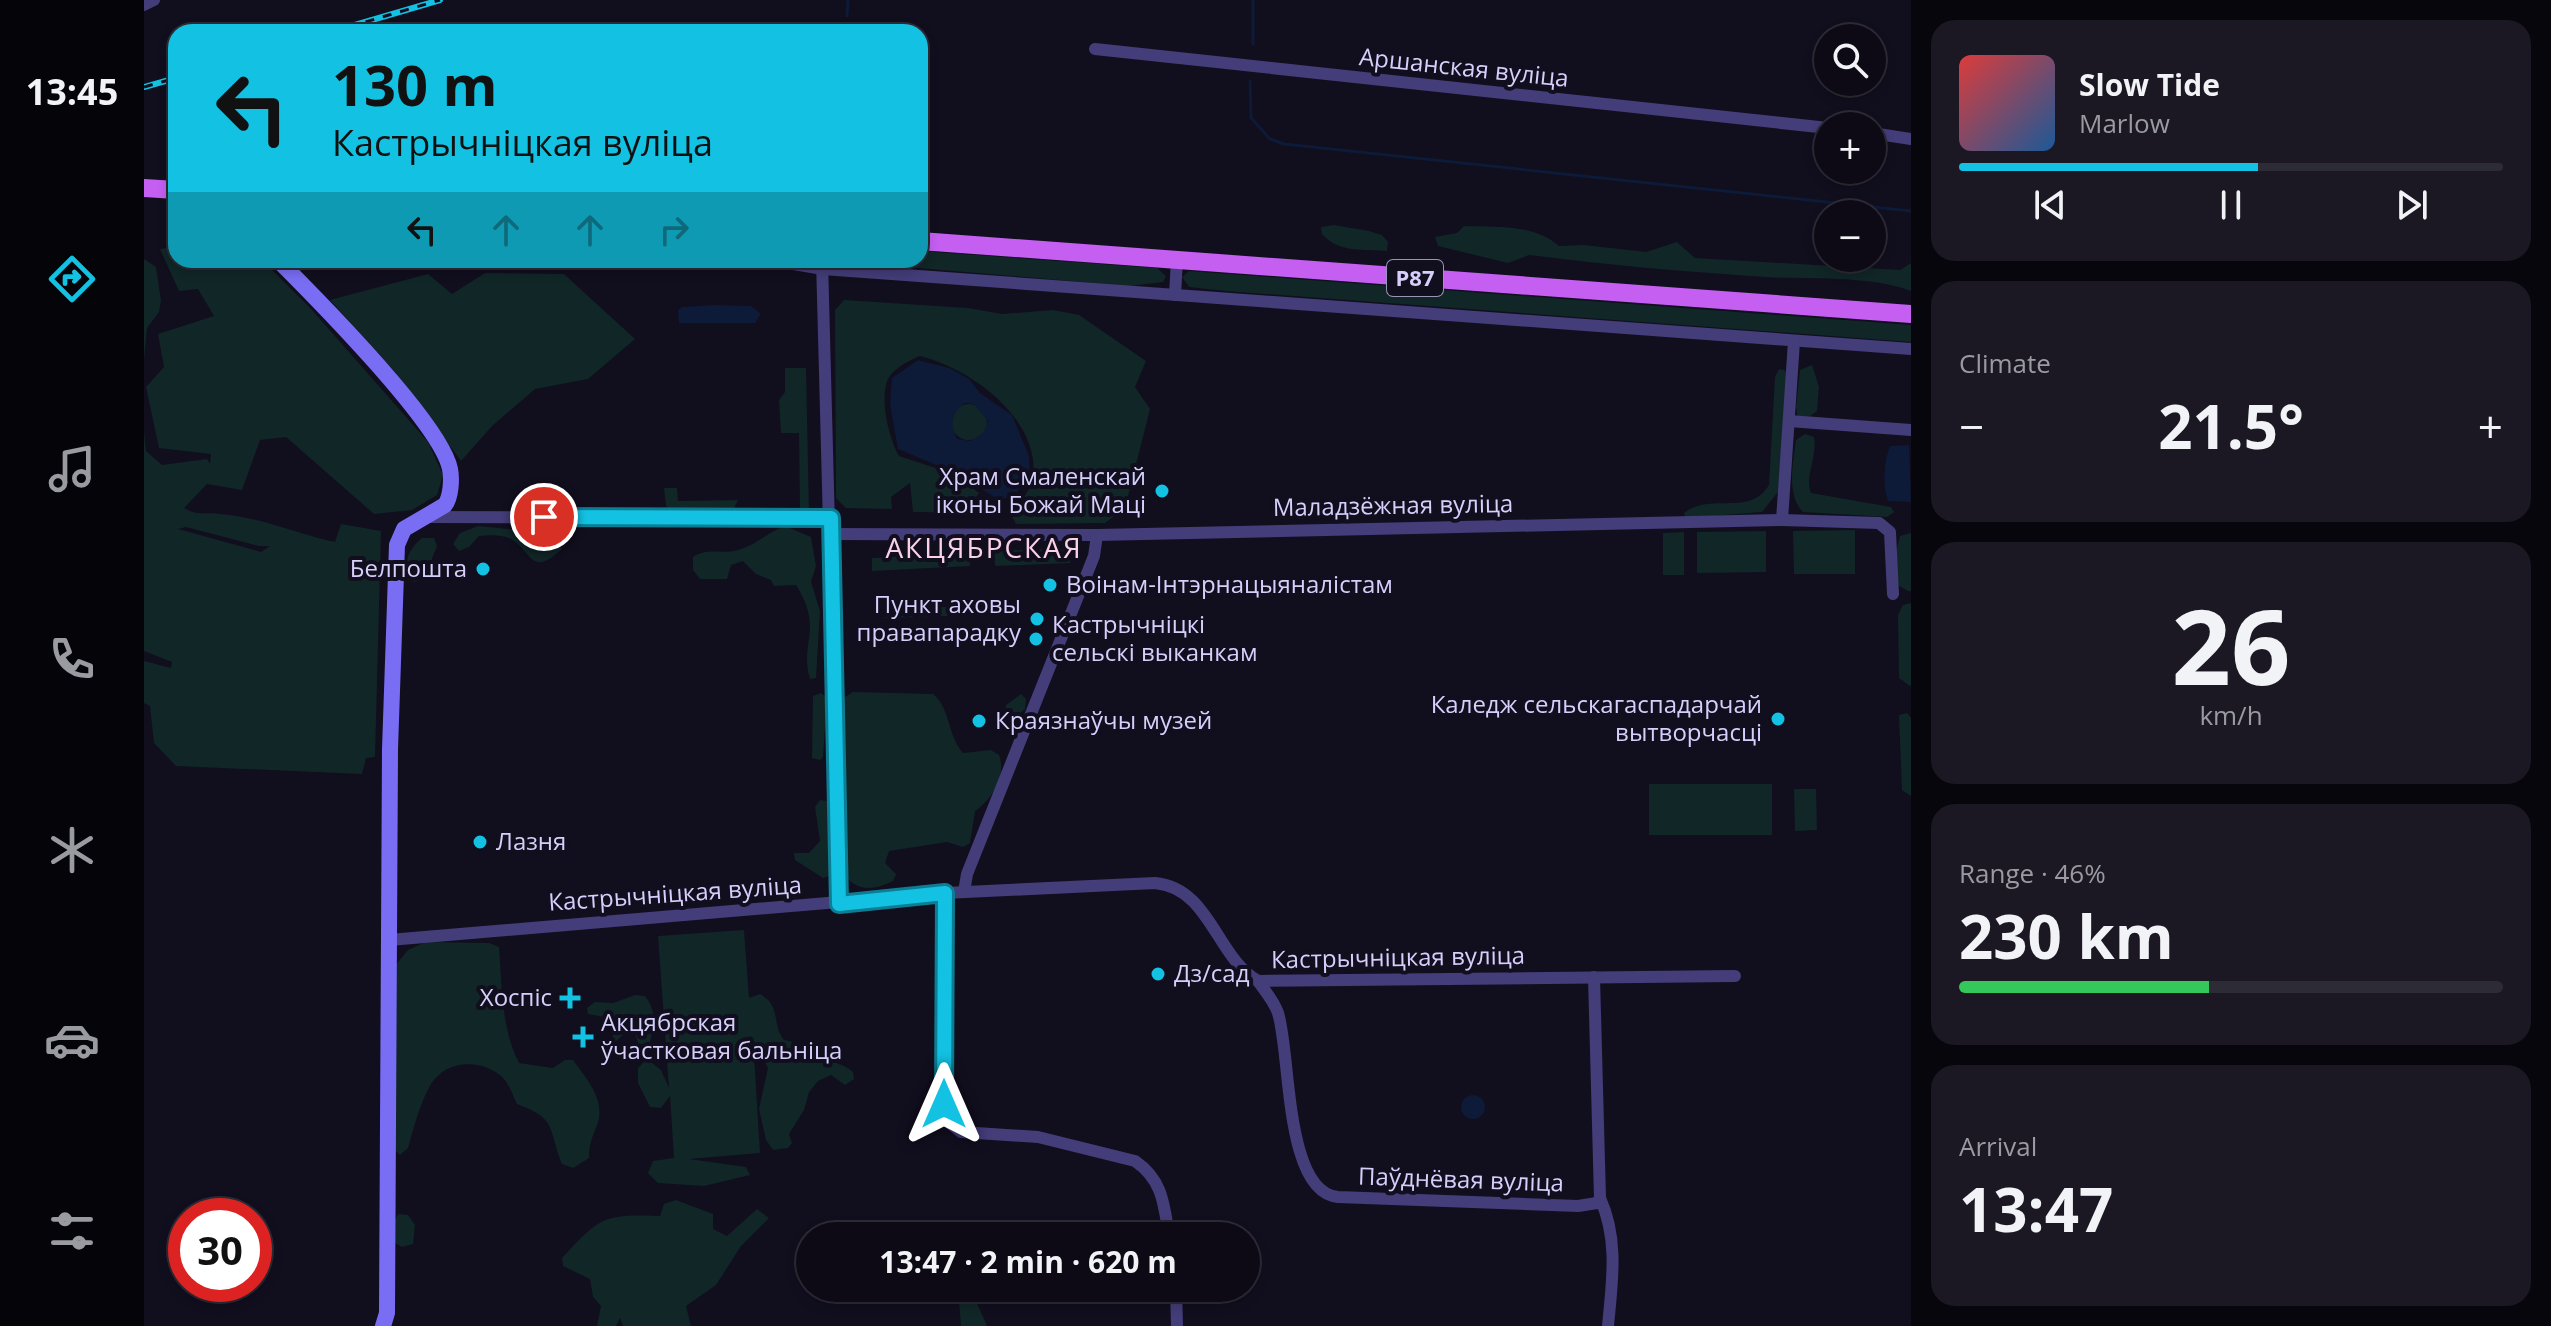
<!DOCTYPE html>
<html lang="en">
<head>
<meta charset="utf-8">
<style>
  body { margin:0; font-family:"Open Sans",sans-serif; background:#1b1823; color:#f1f3f6; height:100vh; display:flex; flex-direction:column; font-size:30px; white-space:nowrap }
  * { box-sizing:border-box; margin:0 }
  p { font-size:26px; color:#9a9aa1 }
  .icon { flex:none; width:44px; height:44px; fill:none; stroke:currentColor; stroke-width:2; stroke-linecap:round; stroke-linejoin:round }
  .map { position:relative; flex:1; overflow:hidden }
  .side { display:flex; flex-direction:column; gap:20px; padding:20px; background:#07060c; width:640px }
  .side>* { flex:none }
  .banner { position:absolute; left:24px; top:24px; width:760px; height:244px; border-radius:24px; box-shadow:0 4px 12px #0003,0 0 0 2px #2d2b35; background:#13c1e2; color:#111; overflow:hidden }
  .tools { position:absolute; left:1670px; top:24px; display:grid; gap:16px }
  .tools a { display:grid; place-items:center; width:72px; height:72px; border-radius:50%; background:#0d0a16; box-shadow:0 4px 12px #0003,0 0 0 2px #2d2b35; font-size:40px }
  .speed { position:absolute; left:24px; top:1198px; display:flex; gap:16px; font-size:40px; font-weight:700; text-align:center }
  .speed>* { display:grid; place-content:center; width:104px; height:104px; border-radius:50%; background:#0d0a16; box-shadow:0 4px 12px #0003,0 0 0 2px #2d2b35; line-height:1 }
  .speed .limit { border:12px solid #d22; background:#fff; color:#111 }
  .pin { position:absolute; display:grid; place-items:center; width:68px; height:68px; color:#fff; margin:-34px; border:4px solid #fff; border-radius:50%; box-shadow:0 2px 8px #0007 }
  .me { position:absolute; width:88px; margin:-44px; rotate:0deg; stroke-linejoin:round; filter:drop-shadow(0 0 6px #0008) }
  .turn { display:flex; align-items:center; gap:28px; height:168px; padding:0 32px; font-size:36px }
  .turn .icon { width:104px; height:104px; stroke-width:2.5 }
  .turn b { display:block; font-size:56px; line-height:68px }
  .lanes { display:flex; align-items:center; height:76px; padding:0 32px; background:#0003; justify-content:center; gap:40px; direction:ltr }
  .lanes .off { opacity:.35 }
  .big { font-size:60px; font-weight:700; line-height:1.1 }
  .side .widget { flex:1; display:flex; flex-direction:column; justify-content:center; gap:12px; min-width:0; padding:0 28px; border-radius:24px; background:#1b1823 }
  .side .dial { align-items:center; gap:0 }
  .dial b { font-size:104px; line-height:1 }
  .song { display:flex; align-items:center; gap:24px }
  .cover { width:96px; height:96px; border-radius:12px; background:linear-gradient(135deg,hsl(0 70% 55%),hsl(210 70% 35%)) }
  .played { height:8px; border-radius:4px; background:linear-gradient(90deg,#13c1e2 55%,#2d2b35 55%) }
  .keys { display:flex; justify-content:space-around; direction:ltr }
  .heat { display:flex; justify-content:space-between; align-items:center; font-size:44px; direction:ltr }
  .charge { height:12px; border-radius:6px; background:linear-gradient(90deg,#34c759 46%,#2d2b35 0) }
  .trip { position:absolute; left:652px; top:1222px; width:464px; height:80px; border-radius:40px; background:#0d0a16; box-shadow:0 4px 12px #0003,0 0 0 2px #2d2b35; font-weight:700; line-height:80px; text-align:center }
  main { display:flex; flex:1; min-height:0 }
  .menu { display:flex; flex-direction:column; width:144px; justify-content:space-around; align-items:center; background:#050409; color:#9a9aa1 }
  .menu .icon { width:56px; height:56px }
  .menu .selected { color:#13c1e2 }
  .menu b { font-size:36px; color:#f1f3f6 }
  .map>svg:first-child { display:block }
  .green { fill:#112627; fill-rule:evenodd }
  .water { fill:#0d1a38; fill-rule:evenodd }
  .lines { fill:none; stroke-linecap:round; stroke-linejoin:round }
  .stream { stroke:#0d1a38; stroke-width:3 }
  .street { stroke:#433d79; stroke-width:12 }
  .secondary { stroke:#796df3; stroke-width:16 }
  .primary { stroke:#c45ff2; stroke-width:18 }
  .rail-casing { stroke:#13c1e2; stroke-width:6 }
  .rail { stroke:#110e1e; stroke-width:3; stroke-dasharray:9; stroke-linecap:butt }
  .route-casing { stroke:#0c7d93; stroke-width:20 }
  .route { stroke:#13c1e2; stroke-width:14 }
  .poi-dot { fill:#13c1e2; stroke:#110e1e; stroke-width:3 }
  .labels { text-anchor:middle; stroke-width:8; stroke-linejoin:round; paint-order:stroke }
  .shield { fill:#110e1e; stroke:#9b94b9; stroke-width:2 }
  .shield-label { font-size:22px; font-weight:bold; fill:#d6cefb }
  .street-label { font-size:24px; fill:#d6cefb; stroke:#110e1e }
  .poi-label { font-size:24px; fill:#d6cefb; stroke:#110e1e; text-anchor:start }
  .quarter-label { font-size:28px; letter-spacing:2px; fill:#fbd0e9; stroke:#110e1e }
</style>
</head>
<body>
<main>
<nav class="menu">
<b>13:45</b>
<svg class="icon selected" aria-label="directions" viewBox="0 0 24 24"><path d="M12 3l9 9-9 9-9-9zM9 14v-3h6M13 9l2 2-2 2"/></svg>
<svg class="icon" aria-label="music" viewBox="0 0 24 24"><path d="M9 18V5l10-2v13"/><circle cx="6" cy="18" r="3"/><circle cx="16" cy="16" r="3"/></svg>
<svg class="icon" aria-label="phone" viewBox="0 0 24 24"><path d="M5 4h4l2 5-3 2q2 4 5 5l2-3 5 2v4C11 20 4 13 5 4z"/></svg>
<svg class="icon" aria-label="climate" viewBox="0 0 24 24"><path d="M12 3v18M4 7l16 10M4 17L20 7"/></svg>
<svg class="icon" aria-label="car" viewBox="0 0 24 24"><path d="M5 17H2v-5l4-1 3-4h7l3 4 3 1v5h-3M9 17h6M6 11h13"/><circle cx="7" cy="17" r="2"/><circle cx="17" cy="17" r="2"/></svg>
<svg class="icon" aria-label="filters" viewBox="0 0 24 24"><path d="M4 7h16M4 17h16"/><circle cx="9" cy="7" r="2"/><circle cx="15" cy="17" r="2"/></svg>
</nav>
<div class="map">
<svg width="1767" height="1326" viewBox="0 0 1767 1326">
  <rect width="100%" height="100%" fill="#110e1e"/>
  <!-- green -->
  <g class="green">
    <path d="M1190,225L1225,231L1238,235L1244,242L1243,251C1220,249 1194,253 1178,234L1177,227Z"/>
    <path d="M1320,226C1352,227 1391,224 1415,246L1440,245L1502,252L1533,242L1551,258L1756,270L1767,263V291C1723,275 1669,280 1622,277C1543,272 1464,265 1385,255L1364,263L1294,246L1291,237L1313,233Z"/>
    <path d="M32,247V260H118L168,310L284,442L299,475L293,495L268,510L230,514L142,437L116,440L98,490L63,484L40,508C53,516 61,512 76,514C117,517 153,534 191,542L197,524L237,531L231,757L222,758L218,774L32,766L10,743L6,706L0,703V661L27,668L28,662L0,651V431L2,451L18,465L63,459L66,464L67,454L15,448L2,387L20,367L14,334L70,316L54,289L35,291L16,249ZM42,527L115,546H126L117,552L34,529Z"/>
    <path d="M776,251L1013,268L1022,276L1019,282L985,286L692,261L776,260Z"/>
    <path d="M0,259L12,267L17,301L15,312L3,328L0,360Z"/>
    <path d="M277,260H382L372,265Z"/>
    <path d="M1045,271L1767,325V342L1082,291L1045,287L1038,277Z"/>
    <path d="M341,273L420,274L491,339L444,379L391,389L348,426L317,461L250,371L186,300L284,274L308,294Z"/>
    <path d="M700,300L824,308L858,314L909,310L935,315L1002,361L991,387L1006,409L981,508L961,523L872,524L868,516C873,503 887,492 889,478C897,419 826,368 776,356C765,360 749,369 744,379C735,399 745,438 755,456L810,474L835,493L830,500L835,504L837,513L769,512L766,483L747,497L748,509L702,508L692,498L691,310Z"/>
    <path d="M1668,365L1675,387L1673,411L1662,419L1654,418L1652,407L1656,370Z"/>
    <path d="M641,368H662L665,512H656L655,433H637L635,400L641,392Z"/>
    <path d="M1635,369L1641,370L1643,378L1634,492L1618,512L1542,518L1540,513C1567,491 1605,518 1625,485L1631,377Z"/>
    <circle cx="825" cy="422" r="18"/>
    <path d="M1661,434L1670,437C1674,456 1660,476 1667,493L1747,507L1750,512L1743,517L1659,512C1642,495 1649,463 1652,440Z"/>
    <path d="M520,488H533L534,501L594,500L588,512H530L522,506Z"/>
    <path d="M334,526L383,531L414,541L418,549C386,578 389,552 367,539C357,534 345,535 335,536L325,547L315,551L309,544L316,533Z"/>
    <path d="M641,526L667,537L672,566L667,582L676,611L672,678L666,679C655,644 680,629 652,585L630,586L627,580L612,574L599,561L587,565L583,579H556L549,570V557C565,547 577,555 594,550C610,546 624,532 641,526Z"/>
    <path d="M1711,530V574H1650L1649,531Z"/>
    <path d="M1622,531V572L1553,573V532Z"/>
    <path d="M1540,532V575H1519V533Z"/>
    <path d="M1767,533V591H1764L1755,586C1751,571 1751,551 1756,536Z"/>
    <path d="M278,538H290L293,546L281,576L271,582L263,579C260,562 264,549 278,538Z"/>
    <path d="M926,548V563L851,566L850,551Z"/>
    <path d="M825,553L826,566L728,571V558Z"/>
    <path d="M1767,603V685L1766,686L1755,678L1754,615L1759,605Z"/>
    <path d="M803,607V616L742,618V609Z"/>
    <path d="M709,692L789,694C807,709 803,735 819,753L847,750L855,755C863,776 848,799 831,811L826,843L819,847L803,842L745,851L741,863L752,874L749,881C730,891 709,892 699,871L696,709L701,697Z"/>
    <path d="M677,693L683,698L679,757L676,760L668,758L669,696Z"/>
    <path d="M877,694L882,699L881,709L866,722L860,714L862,705Z"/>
    <path d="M1763,713L1767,718V796L1758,790L1755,715Z"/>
    <rect x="1505" y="784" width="123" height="51"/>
    <path d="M1650,789H1672L1673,830L1651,831Z"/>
    <path d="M676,800L683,801L685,876L679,878L651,860L650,853H665L676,841L671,807Z"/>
    <path d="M600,930L605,998L616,994C638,1006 627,1024 640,1040C657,1043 661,1050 674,1057C688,1063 697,1062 709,1072L710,1079L701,1085L687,1075L674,1081L665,1092L660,1110L645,1134L648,1143L644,1148L629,1150L622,1140L615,1109L624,1068L609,1039L616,1153L545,1159L602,1167L606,1175L560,1186L514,1183L504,1173L509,1161L530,1158L526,1096L517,1108L506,1107L494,1083V1068L503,1059L517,1070L525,1088L514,936Z"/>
    <path d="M282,942L345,943L355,947C358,985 357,1028 375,1063L409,1068L421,1060H429C442,1078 461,1099 454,1122C449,1136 445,1143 445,1158L429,1168L418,1164C404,1127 413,1119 373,1104C369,1096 365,1083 358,1077C338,1059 303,1059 287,1084C276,1103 270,1127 264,1148L256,1155L249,1149L251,966L264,950Z"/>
    <path d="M491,995L501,996C513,1010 511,1030 504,1047L494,1043L486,1013L479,1018V1035L470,1043L466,1018L444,1014L443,1008L451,1002L469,1003Z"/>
    <path d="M532,1200L569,1214V1229L583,1236L613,1209L625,1218L597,1246L572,1285L542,1306L547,1326H479L476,1318L472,1326H453L457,1306L449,1297L446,1279L419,1266L418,1258C456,1217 459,1214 516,1216L520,1204Z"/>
    <path d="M254,1214L264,1215L271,1225L269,1244L258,1247L251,1243L249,1224Z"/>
    <path d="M814,1288H833L831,1299L843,1326H817Z"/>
  </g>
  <!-- water -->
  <g class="water">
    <path d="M569,305L607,306L617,314L611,323H535L534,310L538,307Z"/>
    <path d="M774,360L805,368L825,379L836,393L868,415L885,456V473L872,495L855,500L814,474L754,449L746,404L748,378ZM821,403L830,404L844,421L840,432L827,441L813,439C806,424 807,413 821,403Z"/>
    <path d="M1765,445L1767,502L1744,501C1738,486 1740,461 1746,446Z"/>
    <circle cx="1329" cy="1107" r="12"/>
  </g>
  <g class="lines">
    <!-- stream -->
    <g class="stream">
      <path d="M703,16L704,0"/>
      <path d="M82,27L83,32"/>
      <path d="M1109,44V0"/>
      <path d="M1106,81L1107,118L1126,139L1140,144L1767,211"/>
    </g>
    <!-- street -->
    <g class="street">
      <path d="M0,5L10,0"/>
      <path d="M951,49L1684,128"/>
      <path d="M1728,133L1767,139"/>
      <path d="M626,260L679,269L1767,349"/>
      <path d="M678,260L695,904"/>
      <path d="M1031,295L1033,259"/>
      <path d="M1645,421L1767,430"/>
      <path d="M282,517L687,518"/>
      <path d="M1638,520L1650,341"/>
      <path d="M687,534L953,535L1638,520L1735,523L1746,532L1749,594"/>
      <path d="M820,892L823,874L950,556L953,535"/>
      <path d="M801,893L802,1120L817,1132L894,1137L991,1161C1019,1180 1020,1205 1025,1236"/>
      <path d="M245,940L801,893L1011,883C1066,888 1072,957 1114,981L1591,976"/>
      <path d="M1114,981C1121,991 1130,1001 1134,1013C1147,1054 1140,1192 1194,1197L1434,1206L1453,1203L1456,1198L1450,977"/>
      <path d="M1456,1198C1475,1240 1468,1282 1464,1326"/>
      <path d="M1032,1288L1033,1326"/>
    </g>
    <!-- secondary -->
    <path class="secondary" d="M134,260C171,297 297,424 306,469C308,479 307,497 301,505L260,529L253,545L246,749L243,1313L239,1326"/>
    <!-- primary -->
    <g class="primary">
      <path d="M0,188L32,190"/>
      <path d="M776,241L1767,314"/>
    </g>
    <!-- rail casing -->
    <g class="rail-casing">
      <g id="rail">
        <path d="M187,32L296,0"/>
        <path d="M0,87L32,78"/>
      </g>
    </g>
    <!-- rail -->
    <use href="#rail" class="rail"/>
  </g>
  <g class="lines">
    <!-- route casing -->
    <g class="route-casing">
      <path id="route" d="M400,517L687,518L695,904L801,893L800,1104"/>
    </g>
    <!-- route -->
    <use href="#route" class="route"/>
  </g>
  <!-- markers -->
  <g class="poi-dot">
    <circle cx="1018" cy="491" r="8"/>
    <circle cx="339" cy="569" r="8"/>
    <circle cx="906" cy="585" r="8"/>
    <circle cx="893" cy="619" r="8"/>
    <circle cx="892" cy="639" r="8"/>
    <circle cx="1634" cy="719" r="8"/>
    <circle cx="835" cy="721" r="8"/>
    <circle cx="336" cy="842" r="8"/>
    <circle cx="1014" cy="974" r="8"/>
    <path d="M422 986h8v8h8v8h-8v8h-8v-8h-8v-8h8z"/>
    <path d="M435 1025h8v8h8v8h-8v8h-8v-8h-8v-8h8z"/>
  </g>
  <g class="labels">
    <!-- shield labels -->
    <rect class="shield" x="1243" y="260" width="56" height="36" rx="6"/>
    <g class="shield-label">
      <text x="1271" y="286">Р87</text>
    </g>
    <!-- street labels -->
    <g class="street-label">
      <text transform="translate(1320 68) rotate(6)" y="8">Аршанская вуліца</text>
      <text transform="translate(1249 506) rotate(-1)" y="8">Маладзёжная вуліца</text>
      <text transform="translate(531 894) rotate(-4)" y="8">Кастрычніцкая вуліца</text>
      <text transform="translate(1254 958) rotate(-1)" y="8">Кастрычніцкая вуліца</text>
      <text transform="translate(1317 1180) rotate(2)" y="8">Паўднёвая вуліца</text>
    </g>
    <!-- poi labels -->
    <g class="poi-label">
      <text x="1002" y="485" text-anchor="end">Храм Смаленскай<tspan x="1002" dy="28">іконы Божай Маці</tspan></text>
      <text x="323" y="577" text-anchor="end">Белпошта</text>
      <text x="922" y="593">Воінам-Інтэрнацыяналістам</text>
      <text x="877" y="613" text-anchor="end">Пункт аховы<tspan x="877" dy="28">правапарадку</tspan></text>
      <text x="908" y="633">Кастрычніцкі<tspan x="908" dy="28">сельскі выканкам</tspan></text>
      <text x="1618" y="713" text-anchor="end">Каледж сельскагаспадарчай<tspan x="1618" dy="28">вытворчасці</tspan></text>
      <text x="851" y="729">Краязнаўчы музей</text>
      <text x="352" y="850">Лазня</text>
      <text x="1030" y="982">Дз/сад</text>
      <text x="408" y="1006" text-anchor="end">Хоспіс</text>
      <text x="457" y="1031">Акцябрская<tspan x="457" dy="28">ўчастковая бальніца</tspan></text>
    </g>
    <!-- quarter labels -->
    <g class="quarter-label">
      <text x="840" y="558">АКЦЯБРСКАЯ</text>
    </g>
  </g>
</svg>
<div class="tools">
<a><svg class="icon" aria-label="search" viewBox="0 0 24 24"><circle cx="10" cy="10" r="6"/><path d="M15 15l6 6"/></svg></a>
<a>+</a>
<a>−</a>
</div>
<div class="speed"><div class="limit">30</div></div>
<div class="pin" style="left:400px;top:517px;background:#d93025"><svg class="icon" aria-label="arrive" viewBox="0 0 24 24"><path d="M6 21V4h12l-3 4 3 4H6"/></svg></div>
<svg class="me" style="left:800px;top:1104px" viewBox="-20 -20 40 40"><path d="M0-17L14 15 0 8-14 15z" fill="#13c1e2" stroke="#fff" stroke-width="4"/></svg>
<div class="trip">13:47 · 2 min · 620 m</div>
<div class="banner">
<div class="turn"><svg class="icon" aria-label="left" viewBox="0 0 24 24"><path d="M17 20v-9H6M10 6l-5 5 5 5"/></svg><div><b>130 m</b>Кастрычніцкая вуліца</div></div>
<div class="lanes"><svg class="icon" aria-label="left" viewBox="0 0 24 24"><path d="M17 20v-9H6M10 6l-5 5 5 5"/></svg><svg class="icon off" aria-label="ahead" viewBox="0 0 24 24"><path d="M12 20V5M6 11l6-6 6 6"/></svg><svg class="icon off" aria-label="ahead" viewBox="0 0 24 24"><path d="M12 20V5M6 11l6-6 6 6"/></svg><svg class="icon off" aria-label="right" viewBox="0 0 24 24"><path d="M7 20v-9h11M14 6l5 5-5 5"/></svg></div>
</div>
</div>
<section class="side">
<div class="widget">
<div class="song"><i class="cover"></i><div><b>Slow Tide</b><p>Marlow</p></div></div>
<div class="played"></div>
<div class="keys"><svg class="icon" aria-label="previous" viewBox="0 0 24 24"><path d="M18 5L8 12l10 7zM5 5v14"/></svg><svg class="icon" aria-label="pause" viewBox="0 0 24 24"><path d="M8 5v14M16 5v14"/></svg><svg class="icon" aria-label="next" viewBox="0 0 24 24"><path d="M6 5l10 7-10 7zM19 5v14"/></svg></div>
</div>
<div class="widget"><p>Climate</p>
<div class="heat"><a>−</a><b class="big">21.5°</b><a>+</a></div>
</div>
<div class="widget dial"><b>26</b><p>km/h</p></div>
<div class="widget"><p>Range · 46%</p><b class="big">230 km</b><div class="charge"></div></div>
<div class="widget"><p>Arrival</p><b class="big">13:47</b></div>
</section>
</main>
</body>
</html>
